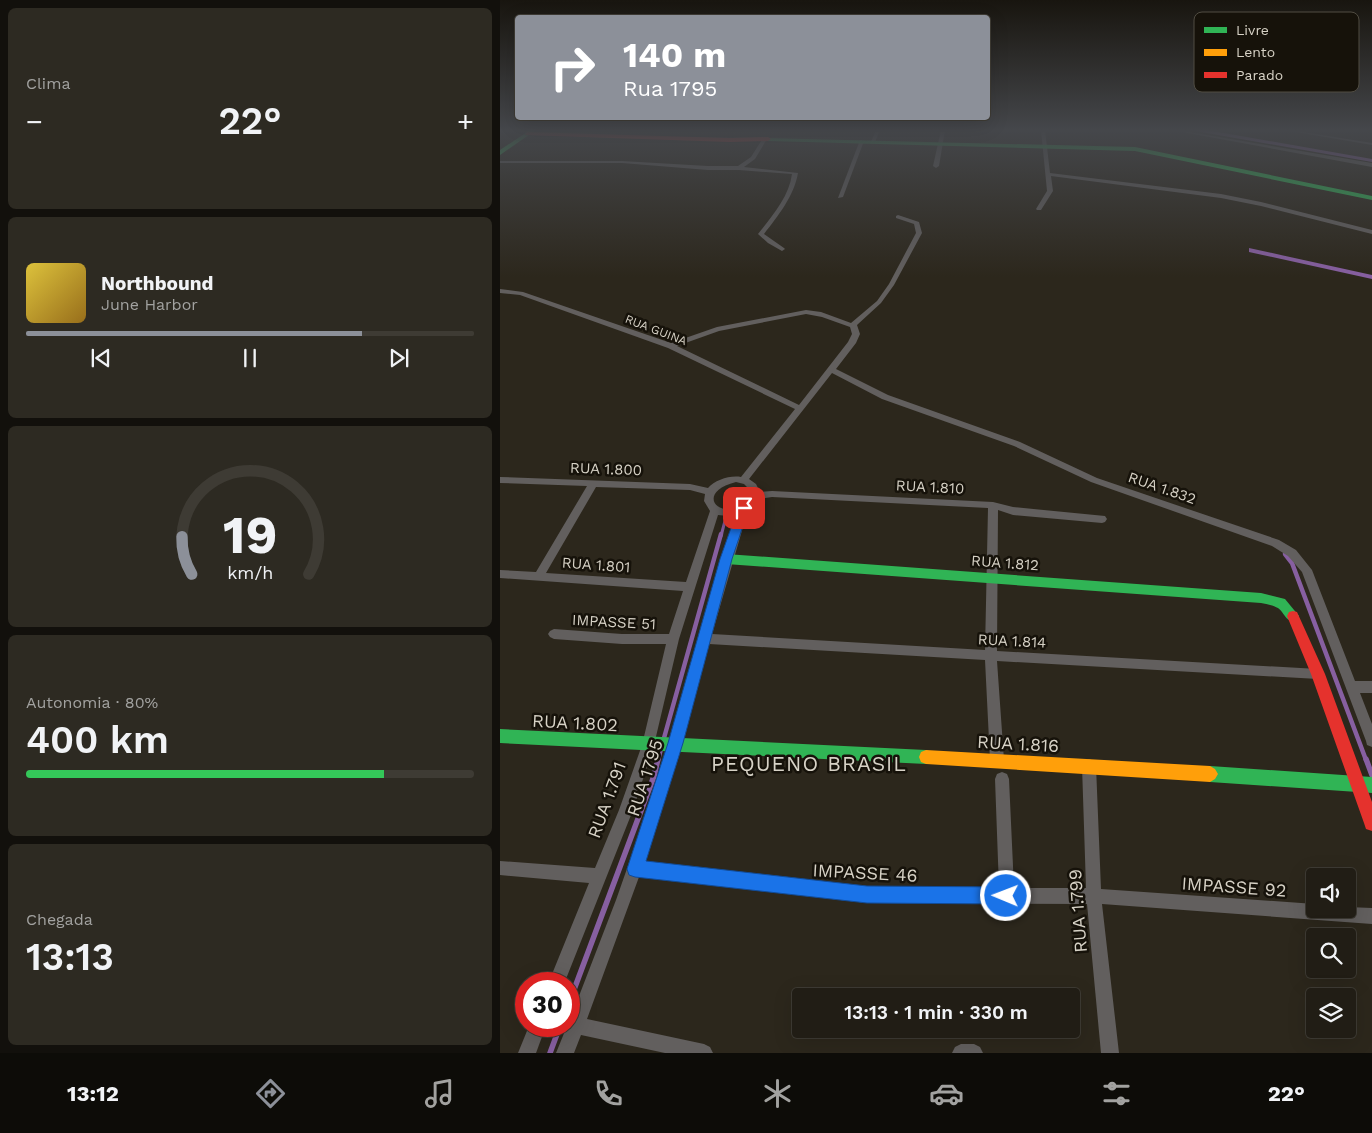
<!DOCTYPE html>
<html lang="pt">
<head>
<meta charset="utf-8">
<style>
  body { margin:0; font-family:"Work Sans",sans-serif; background:#2d2a22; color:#f1f3f6; height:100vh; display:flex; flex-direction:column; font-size:19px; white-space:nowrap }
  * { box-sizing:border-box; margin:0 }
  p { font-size:16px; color:#a2a2a0 }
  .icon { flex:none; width:28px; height:28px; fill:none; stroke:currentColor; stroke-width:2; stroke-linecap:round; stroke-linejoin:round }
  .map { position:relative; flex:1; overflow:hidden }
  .sheet { display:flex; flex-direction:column; gap:8px; padding:8px; background:#12100c; width:500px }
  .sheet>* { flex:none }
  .banner { position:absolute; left:15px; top:15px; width:475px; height:105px; border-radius:5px; box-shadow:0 5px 20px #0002,0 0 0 1px #3e3b34; background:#8c9099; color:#fff; overflow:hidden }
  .buttons { position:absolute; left:806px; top:868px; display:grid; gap:10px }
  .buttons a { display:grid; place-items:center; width:50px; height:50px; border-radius:5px; background:#211d15; box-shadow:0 5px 20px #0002,0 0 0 1px #3e3b34; font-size:25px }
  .speed { position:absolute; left:15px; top:972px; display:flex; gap:10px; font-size:25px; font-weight:700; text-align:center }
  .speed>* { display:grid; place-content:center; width:65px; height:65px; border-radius:50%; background:#211d15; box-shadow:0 5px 20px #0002,0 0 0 1px #3e3b34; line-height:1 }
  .speed .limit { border:8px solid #d22; background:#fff; color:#111 }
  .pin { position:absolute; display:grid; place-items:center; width:42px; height:42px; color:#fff; margin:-21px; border-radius:10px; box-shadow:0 2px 8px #0006 }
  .me { position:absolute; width:55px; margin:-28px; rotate:271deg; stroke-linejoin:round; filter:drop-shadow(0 0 4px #0008) }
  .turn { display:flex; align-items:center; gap:18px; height:105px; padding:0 25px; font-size:22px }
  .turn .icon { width:65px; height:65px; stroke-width:2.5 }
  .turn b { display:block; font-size:35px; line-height:42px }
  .big { font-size:38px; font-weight:600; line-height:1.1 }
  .sheet .tile { flex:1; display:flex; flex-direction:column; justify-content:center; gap:8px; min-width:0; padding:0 18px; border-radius:8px; background:#2d2a22 }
  .sheet .dial { align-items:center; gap:0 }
  .dial svg { height:130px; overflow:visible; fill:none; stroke:#3e3b34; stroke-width:7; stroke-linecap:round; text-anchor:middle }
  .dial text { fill:#f1f3f6; stroke:none }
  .song { display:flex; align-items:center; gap:15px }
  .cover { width:60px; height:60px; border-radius:8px; background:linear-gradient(135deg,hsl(50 70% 55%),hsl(40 70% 35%)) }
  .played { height:5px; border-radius:2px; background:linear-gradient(90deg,#8c9099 75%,#3e3b34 75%) }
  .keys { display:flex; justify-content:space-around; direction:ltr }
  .heat { display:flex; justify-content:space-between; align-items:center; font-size:28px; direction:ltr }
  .charge { height:8px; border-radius:4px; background:linear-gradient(90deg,#34c759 80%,#3e3b34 0) }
  .trip { position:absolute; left:292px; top:988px; width:288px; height:50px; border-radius:5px; background:#211d15; box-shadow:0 5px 20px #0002,0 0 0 1px #3e3b34; font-weight:600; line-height:50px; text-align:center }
  .tabs { display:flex; height:80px; justify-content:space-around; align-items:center; background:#0d0c08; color:#a2a2a0 }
  .tabs .icon { width:35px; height:35px }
  .tabs .active { color:#8c9099 }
  .tabs b { font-size:22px; color:#f1f3f6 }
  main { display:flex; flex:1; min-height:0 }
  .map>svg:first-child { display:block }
  .water { fill:#875fa1 }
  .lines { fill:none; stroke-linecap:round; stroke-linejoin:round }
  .stream-far2 { stroke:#875fa1; stroke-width:3 }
  .stream-far1 { stroke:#875fa1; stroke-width:4.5 }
  .stream { stroke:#875fa1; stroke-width:5.5 }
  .canal { fill:#875fa1; fill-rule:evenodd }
  .street { fill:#625f5e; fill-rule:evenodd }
  .fast { fill:#30b455; fill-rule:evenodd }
  .slow { fill:#ff9f0a; fill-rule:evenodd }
  .jam { fill:#e5322d; fill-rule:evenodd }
  .route { fill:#1a73e8; stroke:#114b97 }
  .labels { text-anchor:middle; stroke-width:5; stroke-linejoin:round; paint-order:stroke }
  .far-street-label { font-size:12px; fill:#d7d2c6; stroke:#16120a }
  .street-label { font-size:15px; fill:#d7d2c6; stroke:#16120a }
  .near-street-label { font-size:18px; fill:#d7d2c6; stroke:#16120a }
  .near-quarter-label { font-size:21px; letter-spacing:1px; fill:#d7d2c6; stroke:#16120a }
  .key { fill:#16120a; stroke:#504c42; stroke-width:1 }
  .key-label { font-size:14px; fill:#d7d2c6 }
</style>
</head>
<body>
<main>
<section class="sheet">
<div class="tile"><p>Clima</p>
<div class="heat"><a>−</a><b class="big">22°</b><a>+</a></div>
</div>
<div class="tile">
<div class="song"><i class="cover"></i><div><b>Northbound</b><p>June Harbor</p></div></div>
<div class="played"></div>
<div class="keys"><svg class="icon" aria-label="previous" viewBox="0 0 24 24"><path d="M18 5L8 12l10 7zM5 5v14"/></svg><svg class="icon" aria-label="pause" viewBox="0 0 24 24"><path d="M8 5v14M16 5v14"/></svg><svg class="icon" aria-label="next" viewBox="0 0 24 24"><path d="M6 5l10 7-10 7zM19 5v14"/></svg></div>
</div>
<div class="tile dial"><svg viewBox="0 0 100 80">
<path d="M14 69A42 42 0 1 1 86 69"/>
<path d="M14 69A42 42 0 0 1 8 46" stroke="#8c9099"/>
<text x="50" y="56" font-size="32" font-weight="700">19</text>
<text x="50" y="72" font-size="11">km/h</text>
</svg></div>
<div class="tile"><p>Autonomia · 80%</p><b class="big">400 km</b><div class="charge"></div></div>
<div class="tile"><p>Chegada</p><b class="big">13:13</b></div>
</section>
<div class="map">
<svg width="872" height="1053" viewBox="0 0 872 1053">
  <rect width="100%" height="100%" fill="#2c271c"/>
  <!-- water -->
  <path class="water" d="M690,130H707L872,159V162Z"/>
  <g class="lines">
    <!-- stream-far2 -->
    <g class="stream-far2">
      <path d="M229,507L231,498"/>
      <path d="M221,536L225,521"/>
    </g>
    <!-- stream-far1 -->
    <g class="stream-far1">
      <path d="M785,554L792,563L866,760"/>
      <path d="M164,738L221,534"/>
      <path d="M158,760L161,749"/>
    </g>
    <!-- stream -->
    <g class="stream">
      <path d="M866,759L872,775"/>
      <path d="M69,1003L154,776L158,759"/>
      <path d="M50,1053L60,1026"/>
    </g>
    <!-- canal -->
    <path class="canal" d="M749,248L872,275V279L749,252Z"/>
    <!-- street -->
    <g class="street">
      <path d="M376,130H380L375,142H371Z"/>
      <path d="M441,130H445L439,166L436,168L433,166Z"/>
      <path d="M541,130H545L550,173L721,194L761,202L872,230V234L761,206L721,198L551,176L553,191L541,210H537L536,209L547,191Z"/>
      <path d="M671,130H678L872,163V167Z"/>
      <path d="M784,130H791L872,143V145Z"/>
      <path d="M263,138L267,139L255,159L244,167L298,173C294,196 278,216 264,234L284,248L285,249L282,251L268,243L258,234C272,216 289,197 292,174L239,170H208L122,163H0V161H122L208,166H238L251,157Z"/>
      <path d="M360,140L364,141L343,197L338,198Z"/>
      <path d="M398,215L419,222L422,233L394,285L381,303L357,325L360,334L356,343L336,369L388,395L520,442L597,478L779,540L796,550L812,570L855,681H872V693H860L872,724V747L867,745L866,741L802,572L788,556L772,546L591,482L514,446L382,399L332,373L249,479L256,484L260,492L272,491L493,502L513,507L605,516L607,519L605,522L602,523L513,515L498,510L497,651L818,669L822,670L824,674L822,678L818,679L497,661L504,760L502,765L497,766L492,765L490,760L485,660L209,644L182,744L144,863L367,887L499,888L495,779L497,774L502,772L507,774L509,779L514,888H586L582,766L584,761L589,759L594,761L596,766L601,889L815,904V909H848V907L872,908V924L602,904L619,1053H601L587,904L367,903L139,877L87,1019L204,1044L210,1047L213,1053H165L81,1035L74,1053H56L67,1026H69V1022L116,900L157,783L178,714L198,639L237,514L228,516L218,515L179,639L154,745L133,810L64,984H48L89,883L0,875V861L95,868L119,810L142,745L166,644H122L54,639L50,637L48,634L50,631L54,629L122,634H169L183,591L0,578V570L36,572L87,486L0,483V477L190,484L208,488C215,480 230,475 241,477L295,409L168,348L20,295L0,293V289L23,292L171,343L217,327L306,310L321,312L351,323L377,301L389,284L416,233L414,224L396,218V216ZM306,314L322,317L350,327L352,334L348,342L299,405L177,346L219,331ZM236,482L244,484L249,489C251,494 249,499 245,503C221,522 193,493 236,482ZM96,487L190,490L205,494L204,501L210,511L186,582L46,573ZM272,497L488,508L485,650L212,634L248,510L258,499Z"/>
      <path d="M29,1026H46L36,1053H18Z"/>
      <path d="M461,1044H474L480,1047L483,1053H452L455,1047Z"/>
    </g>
    <!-- fast -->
    <g class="fast">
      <path d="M30,130H36L0,155V150Z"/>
      <path d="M266,138L635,147L872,196V200L635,151L268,141Z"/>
      <path d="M226,554L761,593L785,599L799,616L797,620C786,624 785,613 778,608C773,605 766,604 761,603L226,564L222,562L220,559L222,556Z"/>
      <path d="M0,729L426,750L431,752L433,757L431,762L426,764L0,743Z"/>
      <path d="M710,766L872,777V793L710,782L705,779L702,774L705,769Z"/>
    </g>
    <!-- slow -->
    <path class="slow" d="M426,750L710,766L715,769L718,774L715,779L710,782L426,764L421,762L419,757L421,752Z"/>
    <!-- jam -->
    <g class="jam">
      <path d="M27,132L230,138L268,137L271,139L268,141L230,142L25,135Z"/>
      <path d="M793,611L797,612L825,674L872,802V831L866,829L864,823L811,674L787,616L789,612Z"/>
    </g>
  </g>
  <!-- sky -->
  <linearGradient id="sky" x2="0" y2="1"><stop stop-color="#18150f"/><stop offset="0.47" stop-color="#45474b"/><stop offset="1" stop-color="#45474b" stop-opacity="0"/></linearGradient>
  <rect width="872" height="277" fill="url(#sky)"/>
  <!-- route -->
  <path class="route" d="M244,504L249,508L232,559L183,743L146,861L367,886L506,887L513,890L515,896L513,902L506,904L367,903L135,877L129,875L127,869L168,743L220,559L238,508Z"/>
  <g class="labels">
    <!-- far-street labels -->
    <g class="far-street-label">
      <text transform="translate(156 330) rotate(21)" y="4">RUA GUINA</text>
    </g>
    <!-- street labels -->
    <g class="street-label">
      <text transform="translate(106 469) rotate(2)" y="5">RUA 1.800</text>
      <text transform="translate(430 487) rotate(3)" y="5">RUA 1.810</text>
      <text transform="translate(662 488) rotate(19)" y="5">RUA 1.832</text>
      <text transform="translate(505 563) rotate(4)" y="5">RUA 1.812</text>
      <text transform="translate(96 565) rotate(4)" y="5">RUA 1.801</text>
      <text transform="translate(114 622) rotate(3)" y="5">IMPASSE 51</text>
      <text transform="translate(512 641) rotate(3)" y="5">RUA 1.814</text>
    </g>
    <!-- near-street labels -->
    <g class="near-street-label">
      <text transform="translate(75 723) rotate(3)" y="6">RUA 1.802</text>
      <text transform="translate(518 744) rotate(3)" y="6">RUA 1.816</text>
      <text transform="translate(145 778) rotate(-72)" y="6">RUA 1795</text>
      <text transform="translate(107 800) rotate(-70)" y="6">RUA 1.791</text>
      <text transform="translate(365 873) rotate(3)" y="6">IMPASSE 46</text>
      <text transform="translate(734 887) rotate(4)" y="6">IMPASSE 92</text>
      <text transform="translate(578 911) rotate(-94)" y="6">RUA 1.799</text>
    </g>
    <!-- near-quarter labels -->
    <g class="near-quarter-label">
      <text x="309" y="771">PEQUENO BRASIL</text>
    </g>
  </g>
  <!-- legend -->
  <rect x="694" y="12" width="165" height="80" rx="8" class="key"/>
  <rect x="704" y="27" width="23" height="6" fill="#30b455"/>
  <rect x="704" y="49" width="23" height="7" fill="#ff9f0a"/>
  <rect x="704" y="72" width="23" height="6" fill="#e5322d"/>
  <g class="key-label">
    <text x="736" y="35">Livre</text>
    <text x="736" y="57">Lento</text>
    <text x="736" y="80">Parado</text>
  </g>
</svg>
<div class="buttons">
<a><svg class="icon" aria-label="sound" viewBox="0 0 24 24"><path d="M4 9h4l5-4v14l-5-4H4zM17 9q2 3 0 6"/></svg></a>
<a><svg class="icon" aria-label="search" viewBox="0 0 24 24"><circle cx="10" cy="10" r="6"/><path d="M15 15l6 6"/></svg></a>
<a><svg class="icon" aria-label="layers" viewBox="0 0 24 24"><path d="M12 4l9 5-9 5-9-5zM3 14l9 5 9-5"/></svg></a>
</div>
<div class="speed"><div class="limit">30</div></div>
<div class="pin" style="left:244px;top:508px;background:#d93025"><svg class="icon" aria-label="arrive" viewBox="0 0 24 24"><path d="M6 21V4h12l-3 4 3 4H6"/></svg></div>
<svg class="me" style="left:506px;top:896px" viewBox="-20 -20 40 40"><circle r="17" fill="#1a73e8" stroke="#fff" stroke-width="3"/><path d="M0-11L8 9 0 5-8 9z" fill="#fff"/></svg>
<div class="trip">13:13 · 1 min · 330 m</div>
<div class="banner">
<div class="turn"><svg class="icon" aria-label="right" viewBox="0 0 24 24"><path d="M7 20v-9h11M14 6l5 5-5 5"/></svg><div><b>140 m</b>Rua 1795</div></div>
</div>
</div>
</main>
<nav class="tabs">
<b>13:12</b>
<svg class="icon active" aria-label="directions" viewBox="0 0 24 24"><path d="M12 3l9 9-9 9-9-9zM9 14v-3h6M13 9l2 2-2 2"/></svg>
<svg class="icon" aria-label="music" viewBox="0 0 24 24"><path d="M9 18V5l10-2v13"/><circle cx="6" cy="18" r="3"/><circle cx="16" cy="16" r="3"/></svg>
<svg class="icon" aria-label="phone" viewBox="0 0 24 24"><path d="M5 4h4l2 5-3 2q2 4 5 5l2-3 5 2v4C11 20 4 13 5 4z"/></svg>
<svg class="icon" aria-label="climate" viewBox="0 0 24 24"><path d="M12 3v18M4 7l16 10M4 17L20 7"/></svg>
<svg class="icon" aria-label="car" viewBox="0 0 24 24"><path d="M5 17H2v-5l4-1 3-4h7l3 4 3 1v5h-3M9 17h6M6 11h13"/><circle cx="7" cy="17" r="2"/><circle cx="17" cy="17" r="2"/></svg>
<svg class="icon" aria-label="filters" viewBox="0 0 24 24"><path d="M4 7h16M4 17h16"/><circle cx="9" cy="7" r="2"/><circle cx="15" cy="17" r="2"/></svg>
<b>22°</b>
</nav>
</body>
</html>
